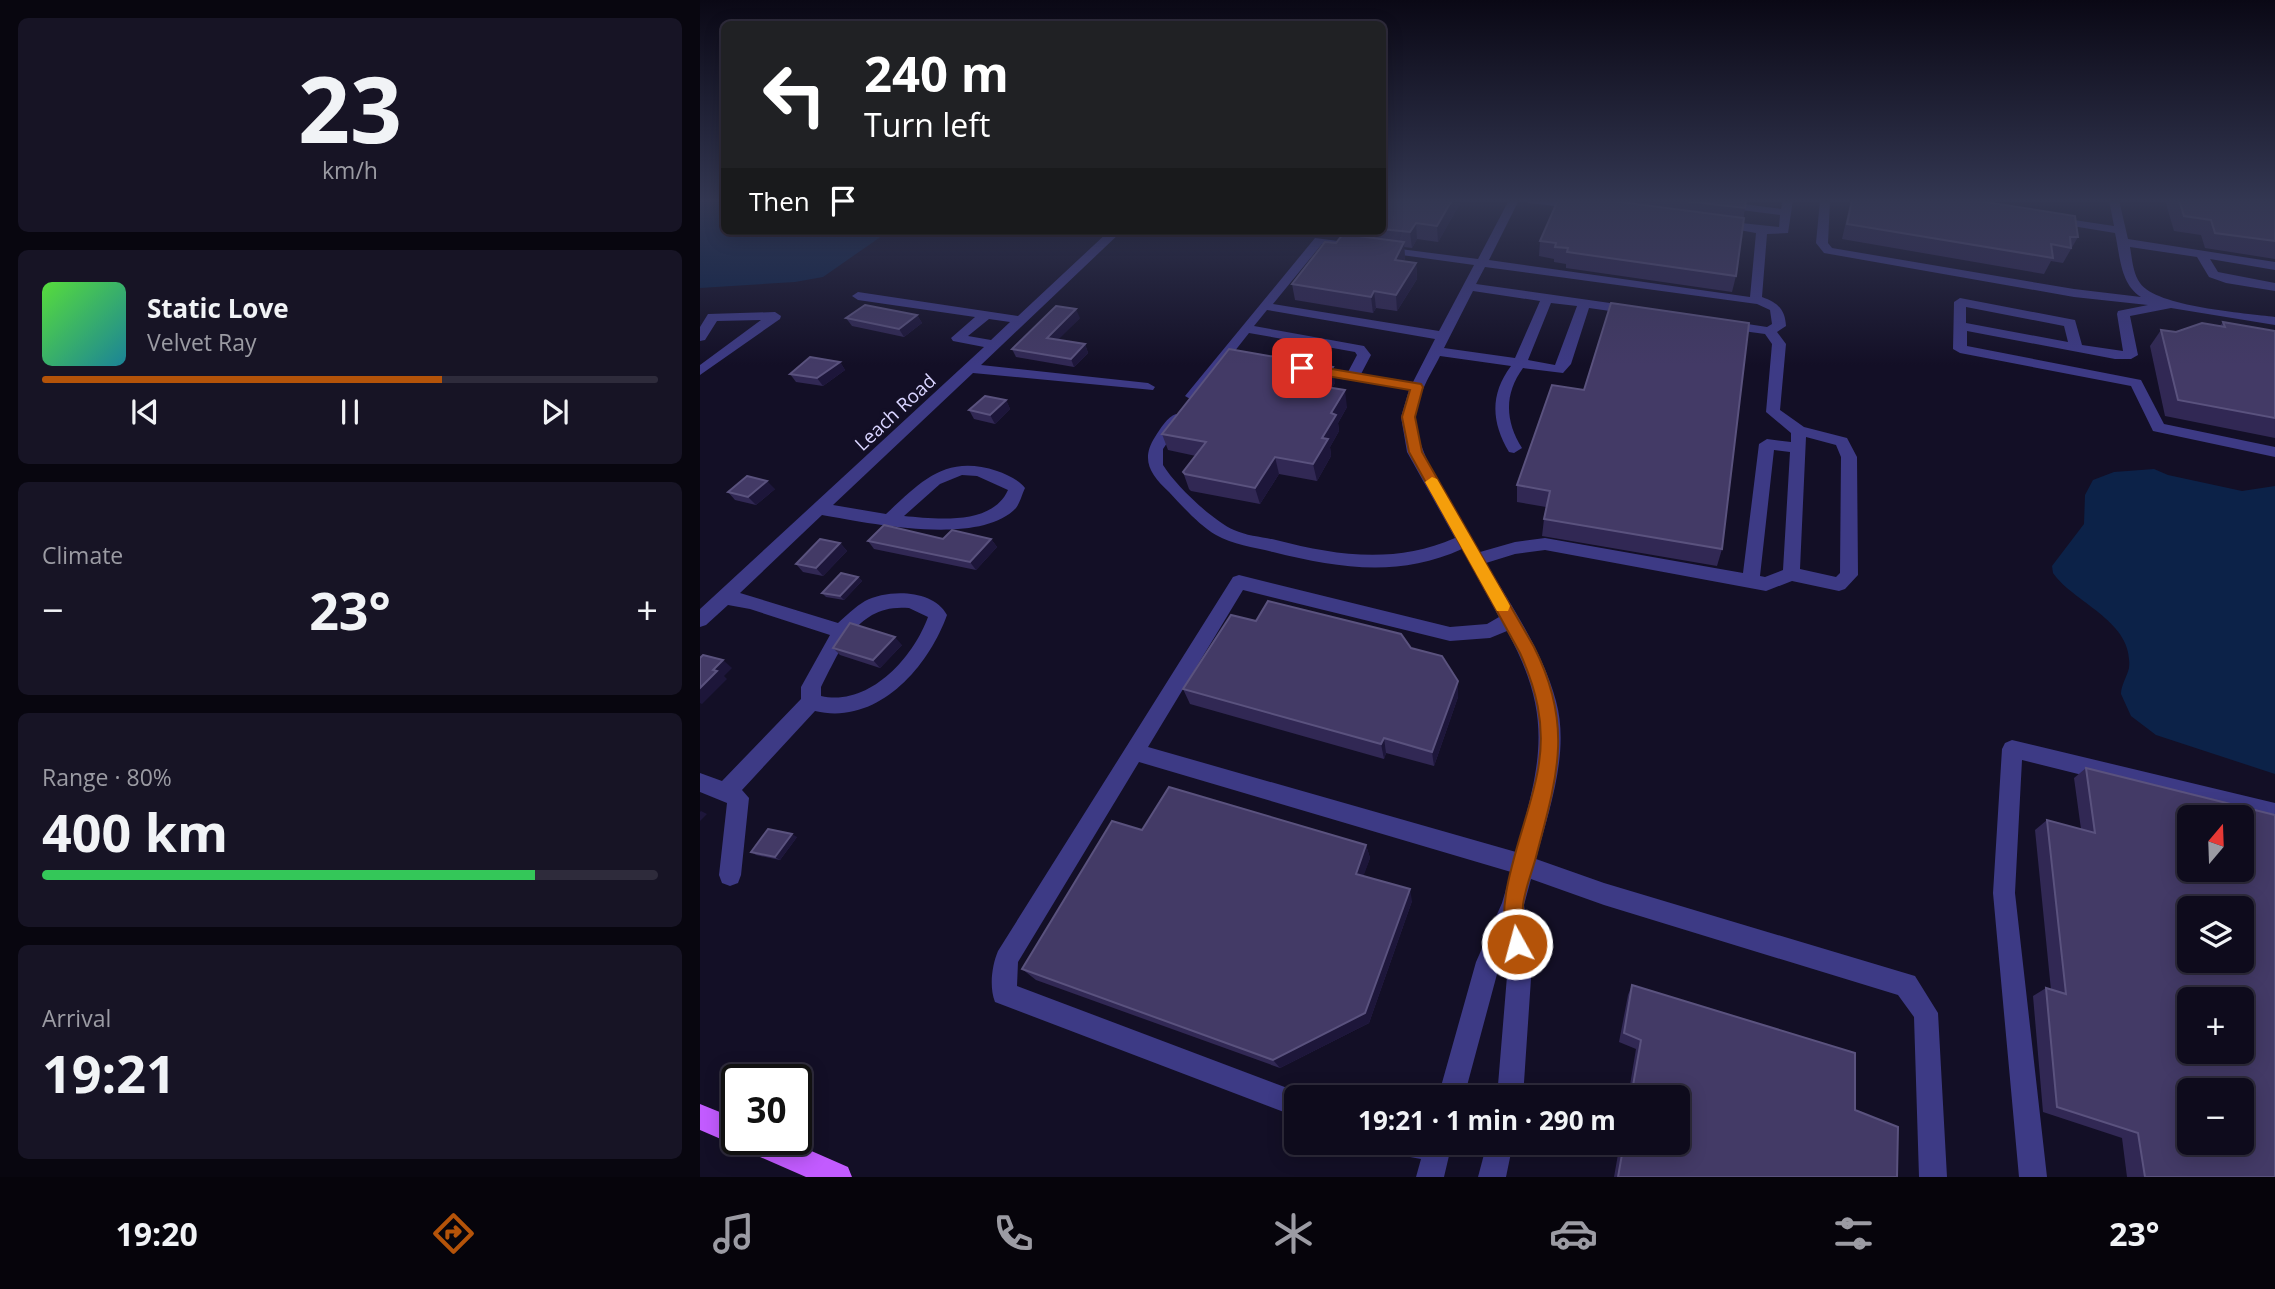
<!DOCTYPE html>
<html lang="en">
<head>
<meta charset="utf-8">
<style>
  body { margin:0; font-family:"Open Sans",sans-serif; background:#171425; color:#f1f3f6; height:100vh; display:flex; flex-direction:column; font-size:26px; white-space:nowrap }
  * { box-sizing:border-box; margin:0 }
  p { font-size:23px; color:#9b9ba3 }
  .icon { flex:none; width:38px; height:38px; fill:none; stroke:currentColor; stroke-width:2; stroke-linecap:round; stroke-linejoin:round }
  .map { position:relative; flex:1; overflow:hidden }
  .sheet { display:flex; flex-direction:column; gap:18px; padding:18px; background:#08060f; width:700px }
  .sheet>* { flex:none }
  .hud { position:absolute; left:21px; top:21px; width:665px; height:214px; border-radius:10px; box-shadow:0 4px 18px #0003,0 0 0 2px #2e2b3b; background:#202124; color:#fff; overflow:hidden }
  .needle { width:46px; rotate:19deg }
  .buttons { position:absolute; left:1477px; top:805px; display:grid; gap:14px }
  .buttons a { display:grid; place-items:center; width:77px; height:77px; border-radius:10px; background:#0e0b1c; box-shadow:0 4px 18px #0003,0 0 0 2px #2e2b3b; font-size:35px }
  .speed { position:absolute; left:21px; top:1064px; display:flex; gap:14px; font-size:35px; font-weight:700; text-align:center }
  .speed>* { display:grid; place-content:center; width:91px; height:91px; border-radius:50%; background:#0e0b1c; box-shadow:0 4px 18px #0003,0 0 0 2px #2e2b3b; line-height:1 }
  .speed .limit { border:4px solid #111; border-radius:10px; background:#fff; color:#111 }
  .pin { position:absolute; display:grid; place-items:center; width:60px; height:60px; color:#fff; margin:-30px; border-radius:14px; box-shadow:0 4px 10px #0006 }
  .me { position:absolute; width:77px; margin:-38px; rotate:353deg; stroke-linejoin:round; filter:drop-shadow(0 0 5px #0008) }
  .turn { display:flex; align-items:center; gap:24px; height:147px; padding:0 28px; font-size:32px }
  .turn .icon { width:91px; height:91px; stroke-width:2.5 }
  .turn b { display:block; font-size:49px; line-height:60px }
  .then { display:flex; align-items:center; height:66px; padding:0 28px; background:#0003; gap:14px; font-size:26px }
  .big { font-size:52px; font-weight:700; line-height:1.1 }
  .sheet .card { flex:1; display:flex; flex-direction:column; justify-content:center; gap:10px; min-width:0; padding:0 24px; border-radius:10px; background:#171425 }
  .sheet .dial { align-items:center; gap:0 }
  .dial b { font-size:91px; line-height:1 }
  .song { display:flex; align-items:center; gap:21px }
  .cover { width:84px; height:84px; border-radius:10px; background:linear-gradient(135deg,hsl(110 70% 55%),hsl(190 70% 35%)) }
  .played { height:7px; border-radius:4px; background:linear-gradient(90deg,#b45309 65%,#2e2b3b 65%) }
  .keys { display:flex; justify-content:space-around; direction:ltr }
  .heat { display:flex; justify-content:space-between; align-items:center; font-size:38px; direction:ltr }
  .charge { height:10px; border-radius:5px; background:linear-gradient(90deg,#34c759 80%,#2e2b3b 0) }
  .trip { position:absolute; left:584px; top:1085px; width:406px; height:70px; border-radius:10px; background:#0e0b1c; box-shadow:0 4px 18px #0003,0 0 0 2px #2e2b3b; font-weight:700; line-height:70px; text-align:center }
  .menu { display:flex; height:112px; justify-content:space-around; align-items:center; background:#06040b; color:#9b9ba3 }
  .menu .icon { width:49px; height:49px }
  .menu .on { color:#b45309 }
  .menu b { font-size:32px; color:#f1f3f6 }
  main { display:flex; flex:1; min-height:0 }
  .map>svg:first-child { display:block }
  .water { fill:#0c2248 }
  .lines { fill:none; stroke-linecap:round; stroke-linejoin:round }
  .minor { fill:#3d3a85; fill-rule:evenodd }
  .major { fill:#c25bff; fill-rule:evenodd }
  .wall { fill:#312854 }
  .shaded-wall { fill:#1d163a }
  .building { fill:#433a66; stroke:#5a527e; stroke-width:2; fill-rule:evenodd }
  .route { fill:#b45309; stroke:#753606; stroke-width:2 }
  .slow { fill:#f59e0b }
  .labels { text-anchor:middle; stroke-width:7; stroke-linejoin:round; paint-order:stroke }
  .street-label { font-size:19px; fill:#d9d4ff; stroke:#130f26 }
</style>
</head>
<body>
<main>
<section class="sheet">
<div class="card dial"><b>23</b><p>km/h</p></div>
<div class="card">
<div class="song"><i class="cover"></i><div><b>Static Love</b><p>Velvet Ray</p></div></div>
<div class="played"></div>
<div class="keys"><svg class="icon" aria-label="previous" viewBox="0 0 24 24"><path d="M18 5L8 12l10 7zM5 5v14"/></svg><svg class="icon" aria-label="pause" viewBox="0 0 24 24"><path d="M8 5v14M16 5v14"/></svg><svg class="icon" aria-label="next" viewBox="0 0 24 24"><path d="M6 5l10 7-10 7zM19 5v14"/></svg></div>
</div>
<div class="card"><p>Climate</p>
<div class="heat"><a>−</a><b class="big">23°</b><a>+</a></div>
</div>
<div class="card"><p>Range · 80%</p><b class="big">400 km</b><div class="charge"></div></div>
<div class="card"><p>Arrival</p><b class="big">19:21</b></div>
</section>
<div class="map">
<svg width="1575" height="1177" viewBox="0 0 1575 1177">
  <rect width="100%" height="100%" fill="#130f26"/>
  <!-- water -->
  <g class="water">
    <path d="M0,200H24V231H189L123,277L95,282L0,288Z"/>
    <path d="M1454,469L1468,475L1542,491L1575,486V774L1456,735L1431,716L1421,694C1421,685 1427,677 1429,668C1434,621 1375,604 1353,573L1352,566L1384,524L1385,495L1393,480L1414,472Z"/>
  </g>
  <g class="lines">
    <!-- minor -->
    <g class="minor">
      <path d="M809,200H819L789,260L1050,297L1056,233L1022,227L1016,224L1022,221L1079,227L1080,215L987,203L982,200H1013L1081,209L1083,200H1093L1088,233L1067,234L1062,297C1078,303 1085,309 1086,326L1077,332L1086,344L1080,410L1104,427L1147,438L1157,457L1158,575L1145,589L1139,591L1092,581L1066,591L845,550L815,554L786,563C812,607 843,652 856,701C870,752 849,810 836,859L904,883L1215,976L1238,1013L1247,1177H1219L1214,1017L1198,995L904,905L831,879L824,905L832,964L823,1097H797L808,964L806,948L800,963L764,1097H738L776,962L802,903L811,872L439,762L318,962L317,986L606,1095L607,1097H597V1117L295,1002C289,987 292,965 298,951L533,577L539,575L750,627L787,624L799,617L762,549C698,578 638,568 573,552C554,547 533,545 516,535C499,525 483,507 469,492C451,475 440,460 455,437C460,429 467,417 476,414L483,419L463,449V465C475,485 513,521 534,530C547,536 563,537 576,540C638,556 695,564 755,538L707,452L701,417L709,390L612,374L605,370L612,366L648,372L657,355L655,352L549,333L497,399L492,400L485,396L615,238L778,259ZM622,244L774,265L739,331L573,304ZM785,267L1057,304L1070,310L1072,324L1067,327L1028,321L1021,325L1028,329L1065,334L1072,344L1066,412L1091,433V442L1067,439L1059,444L1043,573L845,538L815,542L780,552C762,521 713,451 716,416C717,395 731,374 740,356L811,366C790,394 791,422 809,452L814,453L822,448C805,421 804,394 823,368L863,373L871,364L889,308L931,314L937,310L931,306L776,284ZM773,291L840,301L815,358L744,348ZM851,303L877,306L855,365L828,360ZM567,310L735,339L713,382L661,374L671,355L664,346L554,326ZM1106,437L1136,445L1141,457L1140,573L1136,577L1100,569ZM1074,450L1090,452L1083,570L1065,577L1060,576ZM543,590L750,641L790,638L807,631C854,717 841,762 816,852L448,747Z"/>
      <path d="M824,200H858L885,206L880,209L829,203Z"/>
      <path d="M1120,200H1130L1128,243L1132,248L1374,289L1441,297C1420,284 1420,255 1415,233L1354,223L1348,220L1354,217L1414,226L1409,200H1419L1428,239L1575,262V270L1510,259L1518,272L1575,283V291L1526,283L1509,277L1497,257L1430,247C1432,258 1433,274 1440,283C1456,307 1546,313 1575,317V325L1471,308L1430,316L1438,355L1431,359H1415L1267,331V346L1441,380L1464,424L1575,447V457L1453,431L1431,386L1260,353L1253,349L1254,302L1260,298L1375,320L1382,345L1423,351L1417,314L1418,311L1448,305L1374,297L1124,253L1116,243ZM1266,307L1364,326L1368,342L1266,323Z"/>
      <path d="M409,231H422L281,365L448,383L455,387L453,390L273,373L133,505L186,514C221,482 245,454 297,471C306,474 319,480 325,488C322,494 320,503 316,508C279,547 169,523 122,515L40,593L138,623C147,615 155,607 165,601C188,589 233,589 247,615C228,668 177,726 115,711L42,790L49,798L41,875L38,883L30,886L22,883L19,875L27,803L0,792V773L22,781L101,699V687L130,635L50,609L28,605L6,625L0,627V609L284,347L253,341L251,338L275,317L158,300L152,296L158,292L318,316ZM289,319L310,322L291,340L268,336ZM262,475L277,476L308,490C292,526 236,519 204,516L240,484ZM209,608L228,617C213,658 169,707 121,696V687C141,649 157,603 209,608Z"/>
      <path d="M75,312L81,316L80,319L0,375V365L61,320L17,321L5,340L0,341V327L8,314Z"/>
      <path d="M1312,740L1575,803V823L1322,760L1315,893L1347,1177H1319L1293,893L1302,749L1305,743Z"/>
      <path d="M685,1143H752L744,1177H716L721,1159L688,1153Z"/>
      <path d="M787,1143H813L806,1177H778Z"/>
    </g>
    <!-- major -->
    <path class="major" d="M0,1104L37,1119V1139H84L148,1167L152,1177H106L42,1149L41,1145L37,1146L0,1130Z"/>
  </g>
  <!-- wall -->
  <g class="wall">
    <path d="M682,200H762L738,242L717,239L712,248L704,247L705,258L704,261L716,263L717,279L697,311L676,308L673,313L595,300L592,284L636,243L652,235L651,231H682Z"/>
    <path d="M889,200H1046L1036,276L1032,292L866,268V264L854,262V259L839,256L840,241Z"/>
    <path d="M1151,200H1273L1378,237L1363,263L1351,261L1344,274L1142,239Z"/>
    <path d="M1465,200H1575V259L1505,248L1501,235L1474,231Z"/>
    <path d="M217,315L222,323L204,337L152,326L146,318Z"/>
    <path d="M380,318L357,340L385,344L388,353L374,367L316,357L312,349Z"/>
    <path d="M1523,322L1575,331V438L1465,416L1450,346L1461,330L1476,332L1520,326Z"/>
    <path d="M140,362L145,370L123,386L96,382L90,374Z"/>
    <path d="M635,383L632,388L647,407L638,423L639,431L630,447L631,456L617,481L579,474L560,504L491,491L489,489L483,472L496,456L468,450L462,434Z"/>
    <path d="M852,385L1022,549L1017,566L842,536L844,519L846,507L817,502V485Z"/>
    <path d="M306,400L310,409L295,424L274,419L269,410Z"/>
    <path d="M75,489L56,505L35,500L28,492Z"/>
    <path d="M243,539H291L297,547L276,570L174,549L168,541Z"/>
    <path d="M140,543L147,551L123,576L103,572L96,564Z"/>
    <path d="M158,577L162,581L144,600L126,597L122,593Z"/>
    <path d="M556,621L711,648L758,681V697L734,766L686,753L684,759L490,704L483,689Z"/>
    <path d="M202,645L180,668L140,655L133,648Z"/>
    <path d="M1386,768L1575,1177H1427L1422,1138L1343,1112L1333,996L1346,988L1351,990L1335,830L1347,820L1381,829L1374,778Z"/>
    <path d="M442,830L666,845L670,858L663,876L712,901L669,1023L580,1068L336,980L322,969Z"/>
    <path d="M97,837L80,860L56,855L51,852Z"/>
    <path d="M932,985L1155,1110L1197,1177H914L920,1143H978V1097H928L936,1049L919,1042L928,995Z"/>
  </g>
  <!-- shaded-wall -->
  <g class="shaded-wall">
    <path d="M752,200H762L738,242L737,226Z"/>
    <path d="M716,223L717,239L712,248L710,232Z"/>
    <path d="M704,242L705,258L696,276L695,260Z"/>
    <path d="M716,263L717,279L697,311L696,295Z"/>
    <path d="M674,291L676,308L673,313L671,297Z"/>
    <path d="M376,309L380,318L351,347L347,338Z"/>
    <path d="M217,315L222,323L204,337L199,329Z"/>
    <path d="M385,344L388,353L374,367L371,359Z"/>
    <path d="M140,362L145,370L123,386L117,378Z"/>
    <path d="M633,367L635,383L623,403L620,386Z"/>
    <path d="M645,390L647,407L638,423L639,431L630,447L631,456L617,481L613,464L631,413Z"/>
    <path d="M306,400L310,409L295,424L290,415Z"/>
    <path d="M575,457L579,474L560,504L555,488Z"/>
    <path d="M67,481L75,489L56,505L48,497Z"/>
    <path d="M291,539L297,547L276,570L270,562Z"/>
    <path d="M140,543L147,551L123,576L116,568Z"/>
    <path d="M158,577L162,581L144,600L140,596Z"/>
    <path d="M195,637L202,645L180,668L173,660Z"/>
    <path d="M23,660L32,668L24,676L27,679L2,704L0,703V688L13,670Z"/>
    <path d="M758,681V697L734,766L732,752Z"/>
    <path d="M684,738L686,753L684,759L681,744Z"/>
    <path d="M1,811L7,814L0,821V812Z"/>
    <path d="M92,834L97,837L80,860L75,857Z"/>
    <path d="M666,845L670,858L660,886L656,874Z"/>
    <path d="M710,889L712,901L669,1023L580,1068L573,1060Z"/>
  </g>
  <!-- building -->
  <g class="building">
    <path d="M682,200H752L737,226L716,223L710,232L682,229Z"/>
    <path d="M858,200H905L1044,218L1036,276L867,252L868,248L855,247L856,243L840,241Z"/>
    <path d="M976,200H1037L1046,201L1045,208Z"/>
    <path d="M1152,200H1273L1375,216L1378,237H1370L1371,248L1351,244L1353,258L1147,224Z"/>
    <path d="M1479,200H1575V241L1515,233L1511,220L1484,216Z"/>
    <path d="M643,234L704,242L695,260L716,263L696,295L674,291L671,297L592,284L625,242L636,243Z"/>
    <path d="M911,303L1049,323L1022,549L844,519L850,491L817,485L852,385L884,390Z"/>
    <path d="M165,305L217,315L199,329L146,318Z"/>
    <path d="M356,306L376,309L347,338L385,344L371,359L312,349Z"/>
    <path d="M1523,322L1575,331V418L1478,400L1461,330L1476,332L1502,323L1525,327Z"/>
    <path d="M529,349L633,367L620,386L645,390L631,413L636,415L622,438L628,439L613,464L575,457L555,488L485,474L483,472L506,442L462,434Z"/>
    <path d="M110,357L140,362L117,378L90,374Z"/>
    <path d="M285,396L306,400L290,415L269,410Z"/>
    <path d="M47,476L67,481L48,497L28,492Z"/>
    <path d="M184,525L243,539L252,530L291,539L270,562L168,541Z"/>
    <path d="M120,539L140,543L116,568L96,564Z"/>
    <path d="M141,573L158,577L140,596L122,593Z"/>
    <path d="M568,601L701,634L711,648L742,656L758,681L732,752L684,738L681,744L483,689L531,615L556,621Z"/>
    <path d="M150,623L195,637L173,660L133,648Z"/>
    <path d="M3,655L23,660L13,670L17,671L0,688V658Z"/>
    <path d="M1386,768L1575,815V1177H1445L1438,1133L1357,1107L1346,988L1366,994L1347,820L1395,833ZM1489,817H1542V870H1489ZM1489,908H1542V961H1489ZM1489,999H1542V1052H1489ZM1489,1090H1542V1143H1489Z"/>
    <path d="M469,787L666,845L656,874L710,889L665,1013L573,1060L322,969L412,821L442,830Z"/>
    <path d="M68,829L92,834L75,857L51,852Z"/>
    <path d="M932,985L1155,1053V1110L1198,1127L1197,1177H918L924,1143H978V1097H931L941,1040L924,1033Z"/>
  </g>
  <!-- sky -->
  <linearGradient id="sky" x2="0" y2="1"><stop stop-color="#0a0815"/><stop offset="0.55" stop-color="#333752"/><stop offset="1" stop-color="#333752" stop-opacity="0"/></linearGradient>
  <rect width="1575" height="365" fill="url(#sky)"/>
  <!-- route -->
  <path class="route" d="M602,364L721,384L723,387L715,417L722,452L834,647C873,724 858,774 837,853C833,870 825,888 823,905C822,921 831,936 825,952L817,955L810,952C788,900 832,819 839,763C845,723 836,689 820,653L709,452L702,417L710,390L597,371V366Z"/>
  <!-- slow -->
  <path class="slow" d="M732,477L737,479L808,602L810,606L808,611H797L725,482Z"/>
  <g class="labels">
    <!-- street labels -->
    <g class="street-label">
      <text transform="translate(195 412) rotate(-43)" y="7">Leach Road</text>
    </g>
  </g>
</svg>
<div class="buttons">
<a><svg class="needle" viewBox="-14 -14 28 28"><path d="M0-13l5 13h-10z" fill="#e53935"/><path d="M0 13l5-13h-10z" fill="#9b9ba3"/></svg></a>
<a><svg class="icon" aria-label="layers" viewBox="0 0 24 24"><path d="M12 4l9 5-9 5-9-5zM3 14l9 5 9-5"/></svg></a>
<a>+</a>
<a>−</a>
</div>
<div class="speed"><div class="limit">30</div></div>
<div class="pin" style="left:602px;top:368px;background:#d93025"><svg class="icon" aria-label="arrive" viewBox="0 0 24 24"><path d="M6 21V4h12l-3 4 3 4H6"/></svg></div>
<svg class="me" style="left:817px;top:944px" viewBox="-20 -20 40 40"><circle r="17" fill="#b45309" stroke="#fff" stroke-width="3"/><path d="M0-11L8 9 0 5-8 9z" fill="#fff"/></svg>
<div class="trip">19:21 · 1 min · 290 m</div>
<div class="hud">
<div class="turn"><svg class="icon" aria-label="left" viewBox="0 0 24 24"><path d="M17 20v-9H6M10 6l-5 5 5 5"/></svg><div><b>240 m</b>Turn left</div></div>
<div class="then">Then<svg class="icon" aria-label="arrive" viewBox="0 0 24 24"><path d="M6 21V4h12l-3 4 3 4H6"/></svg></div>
</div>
</div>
</main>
<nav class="menu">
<b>19:20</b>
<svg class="icon on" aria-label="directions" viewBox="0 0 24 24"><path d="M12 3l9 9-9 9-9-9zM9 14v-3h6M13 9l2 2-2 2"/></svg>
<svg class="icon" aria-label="music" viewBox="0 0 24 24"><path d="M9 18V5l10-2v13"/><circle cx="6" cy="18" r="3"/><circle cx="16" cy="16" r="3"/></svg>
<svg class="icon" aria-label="phone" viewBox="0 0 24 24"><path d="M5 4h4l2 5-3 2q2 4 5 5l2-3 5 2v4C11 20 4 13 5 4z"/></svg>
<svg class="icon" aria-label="climate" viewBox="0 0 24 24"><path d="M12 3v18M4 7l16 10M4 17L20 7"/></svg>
<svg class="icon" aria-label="car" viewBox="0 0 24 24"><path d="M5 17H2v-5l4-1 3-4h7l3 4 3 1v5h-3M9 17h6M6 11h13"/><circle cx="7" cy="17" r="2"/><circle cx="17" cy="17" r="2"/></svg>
<svg class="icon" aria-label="filters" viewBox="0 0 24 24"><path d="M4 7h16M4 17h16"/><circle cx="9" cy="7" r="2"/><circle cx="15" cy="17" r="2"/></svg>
<b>23°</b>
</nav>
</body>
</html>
